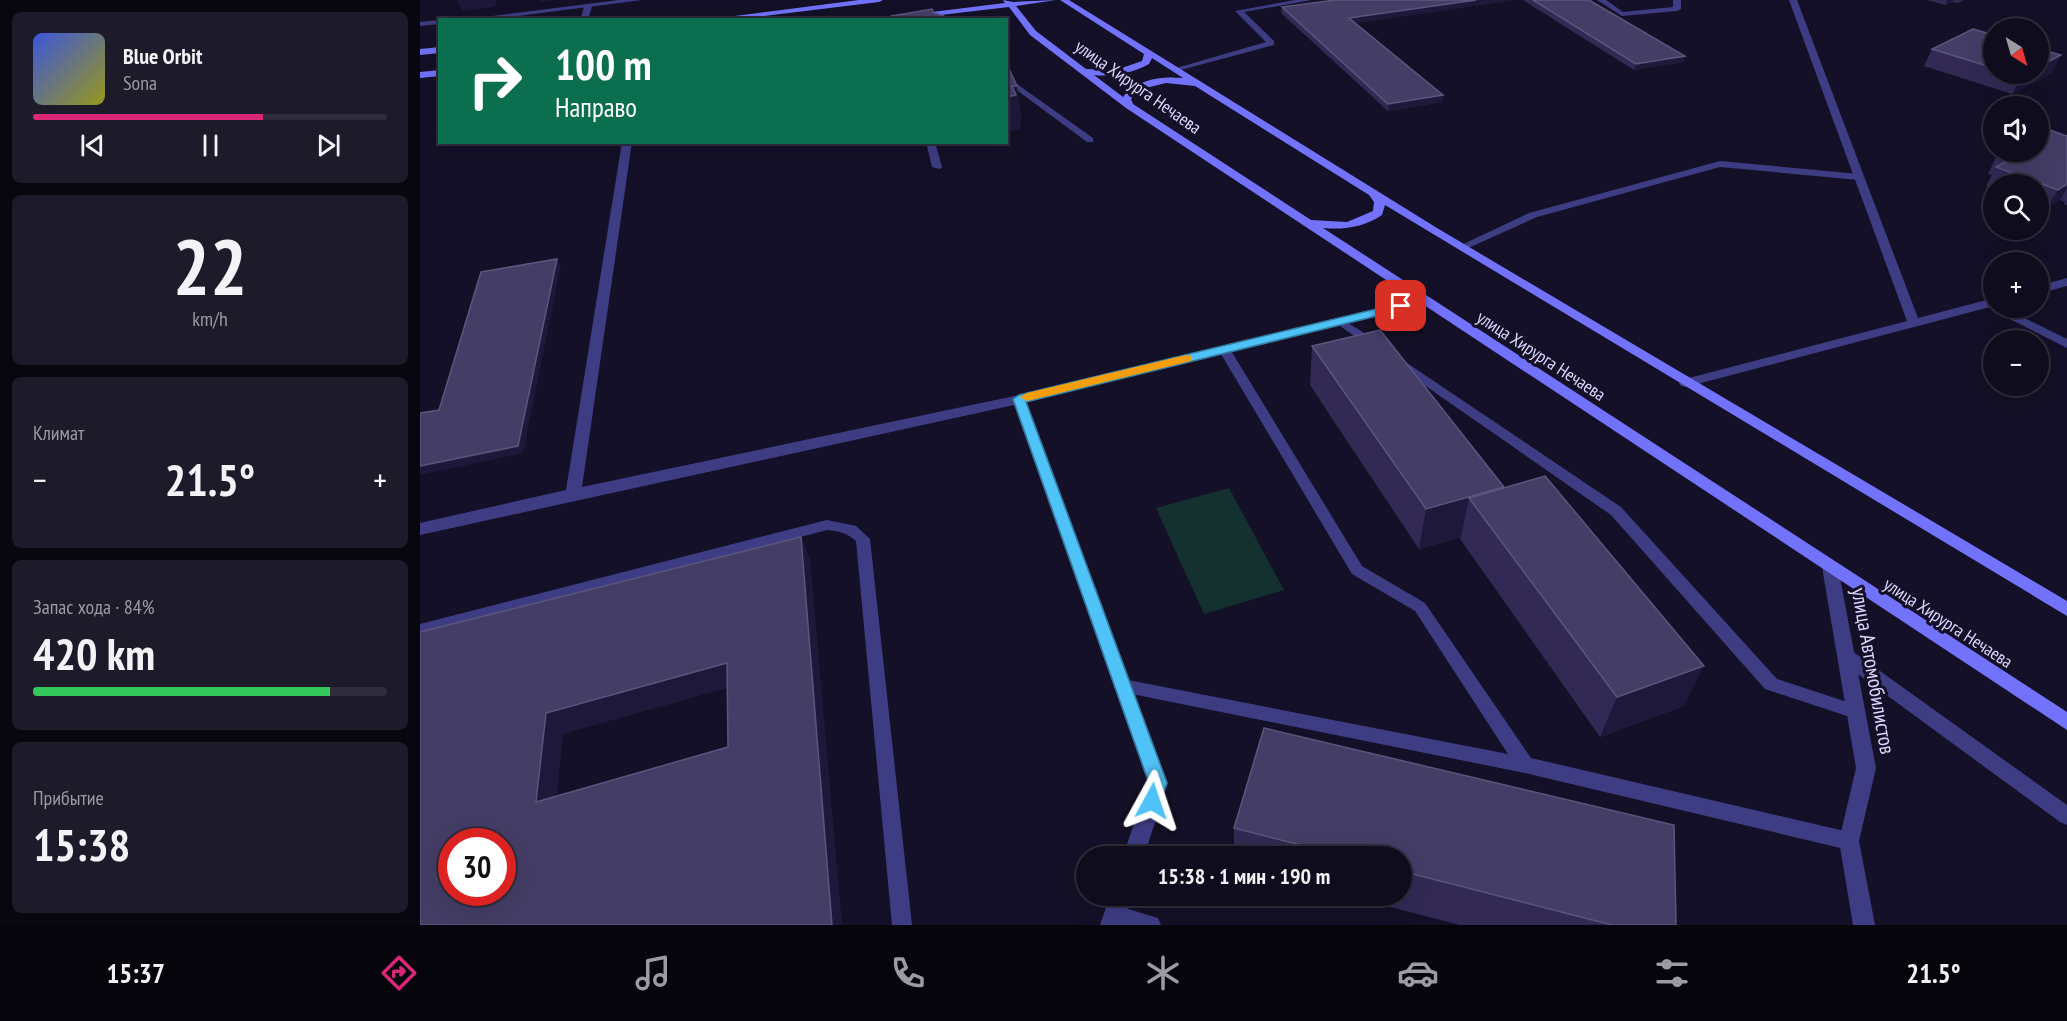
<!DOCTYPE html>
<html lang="ru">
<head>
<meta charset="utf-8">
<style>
  body { margin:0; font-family:"PT Sans Narrow",sans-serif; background:#1d1a2a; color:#f1f3f6; height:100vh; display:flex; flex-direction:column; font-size:22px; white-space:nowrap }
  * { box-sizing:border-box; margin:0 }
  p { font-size:20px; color:#9b9ba4 }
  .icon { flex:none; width:33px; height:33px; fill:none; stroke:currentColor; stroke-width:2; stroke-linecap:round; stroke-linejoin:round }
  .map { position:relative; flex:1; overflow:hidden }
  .side { display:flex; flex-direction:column; gap:12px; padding:12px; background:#080710; width:420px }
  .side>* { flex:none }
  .guide { position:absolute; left:18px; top:18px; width:570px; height:126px; border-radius:0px; box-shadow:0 6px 24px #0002,0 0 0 2px #2f2c3b; background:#0b6e4f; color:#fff; overflow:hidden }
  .needle { width:39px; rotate:143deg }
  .fabs { position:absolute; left:1563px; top:18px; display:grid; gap:12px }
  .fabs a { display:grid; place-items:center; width:66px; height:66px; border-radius:50%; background:#0f0c1d; box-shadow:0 6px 24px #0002,0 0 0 2px #2f2c3b; font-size:30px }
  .speed { position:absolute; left:18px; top:828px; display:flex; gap:12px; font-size:30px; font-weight:700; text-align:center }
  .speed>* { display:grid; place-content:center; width:78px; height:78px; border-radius:50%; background:#0f0c1d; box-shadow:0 6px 24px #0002,0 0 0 2px #2f2c3b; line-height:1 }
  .speed .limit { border:9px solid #d22; background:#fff; color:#111 }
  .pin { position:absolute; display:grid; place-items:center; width:51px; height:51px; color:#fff; margin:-26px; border-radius:12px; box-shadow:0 3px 9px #0006 }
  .me { position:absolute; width:66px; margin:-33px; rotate:5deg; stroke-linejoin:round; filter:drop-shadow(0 0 4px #0008) }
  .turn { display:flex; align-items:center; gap:21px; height:126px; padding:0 18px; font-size:27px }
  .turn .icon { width:78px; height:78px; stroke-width:2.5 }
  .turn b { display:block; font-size:42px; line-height:51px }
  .big { font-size:45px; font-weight:800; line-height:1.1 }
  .side .tile { flex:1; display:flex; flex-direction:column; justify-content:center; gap:9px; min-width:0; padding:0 21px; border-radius:9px; background:#1d1a2a }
  .side .dial { align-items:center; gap:0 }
  .dial b { font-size:78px; line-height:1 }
  .song { display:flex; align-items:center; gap:18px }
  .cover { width:72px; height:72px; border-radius:9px; background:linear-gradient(135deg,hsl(230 70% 55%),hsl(60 70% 35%)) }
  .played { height:6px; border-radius:3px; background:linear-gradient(90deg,#db2777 65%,#2f2c3b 65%) }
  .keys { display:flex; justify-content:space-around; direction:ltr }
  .heat { display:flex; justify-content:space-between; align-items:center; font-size:33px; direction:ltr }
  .charge { height:9px; border-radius:4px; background:linear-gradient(90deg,#34c759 84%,#2f2c3b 0) }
  .trip { position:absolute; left:656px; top:846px; width:336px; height:60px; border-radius:30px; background:#0f0c1d; box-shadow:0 6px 24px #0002,0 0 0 2px #2f2c3b; font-weight:800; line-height:60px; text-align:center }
  .menu { display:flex; height:96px; justify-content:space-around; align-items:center; background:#06050c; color:#9b9ba4 }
  .menu .icon { width:42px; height:42px }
  .menu .current { color:#db2777 }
  .menu b { font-size:27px; color:#f1f3f6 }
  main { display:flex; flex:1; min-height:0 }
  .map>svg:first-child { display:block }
  .green { fill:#14312f }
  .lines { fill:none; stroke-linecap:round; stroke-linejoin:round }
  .lane { fill:#3e3d84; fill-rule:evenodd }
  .street { fill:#3e3d84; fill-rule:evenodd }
  .secondary { fill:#7272fa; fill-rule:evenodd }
  .wall { fill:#322a54 }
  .shaded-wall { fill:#1e183a }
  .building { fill:#443d66; stroke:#5c557e; stroke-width:1.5; fill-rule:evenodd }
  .route { fill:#4fc3f7; stroke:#337fa1; stroke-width:1.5 }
  .slow { fill:#f59e0b }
  .labels { text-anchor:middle; stroke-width:6; stroke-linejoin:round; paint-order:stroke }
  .street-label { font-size:18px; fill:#dbd7fe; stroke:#141027 }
  .near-street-label { font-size:21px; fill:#dbd7fe; stroke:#141027 }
</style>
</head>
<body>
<main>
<section class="side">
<div class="tile">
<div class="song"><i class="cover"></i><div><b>Blue Orbit</b><p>Sona</p></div></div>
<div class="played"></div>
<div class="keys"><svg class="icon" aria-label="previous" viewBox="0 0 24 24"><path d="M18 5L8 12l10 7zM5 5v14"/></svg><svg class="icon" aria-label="pause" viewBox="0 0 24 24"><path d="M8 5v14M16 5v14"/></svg><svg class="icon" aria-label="next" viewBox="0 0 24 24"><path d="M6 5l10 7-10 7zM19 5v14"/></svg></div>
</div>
<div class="tile dial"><b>22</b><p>km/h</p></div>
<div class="tile"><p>Климат</p>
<div class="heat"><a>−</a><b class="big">21.5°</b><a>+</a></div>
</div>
<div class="tile"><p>Запас хода · 84%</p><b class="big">420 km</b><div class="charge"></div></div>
<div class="tile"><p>Прибытие</p><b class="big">15:38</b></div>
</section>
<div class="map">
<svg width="1647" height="925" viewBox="0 0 1647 925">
  <rect width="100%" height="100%" fill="#141027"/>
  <!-- green -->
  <path class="green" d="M809,488L864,590L784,614L736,508Z"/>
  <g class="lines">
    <!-- lane -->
    <g class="lane">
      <path d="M199,0H222L67,20H41Z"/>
      <path d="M875,0H892L824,12L854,41V45L757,71L753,69L846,42L815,11Z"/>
      <path d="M1177,0H1186L1203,12L1253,7V0H1261V9L1257,11L1202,16Z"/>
      <path d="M20,20V24L0,26V22Z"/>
      <path d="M586,76L673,138V142H667L586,82Z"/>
      <path d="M506,142H515L522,167L520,169L512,167Z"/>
      <path d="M1300,161L1439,174L1444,177L1439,180L1300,167L1117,217L1046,249H1038L1037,247L1109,213Z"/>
      <path d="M1574,305V308H1584L1647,339V348L1572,310L1570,308Z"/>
      <path d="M920,318L959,342L961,345L959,348H951L916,323L914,321Z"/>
      <path d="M804,345L810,349L942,566L1005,603L1111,758L1429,832L1436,835L1438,841L1436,847L1429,850L1105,773L697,691L695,686L697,681L703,679L1088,754L995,611L932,574L798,349Z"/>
      <path d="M978,357L1201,507L1357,679L1442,707L1444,712L1442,717L1436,719L1345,689L1191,515L974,364L972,361L974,358Z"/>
      <path d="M407,520L436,526L450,539L492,925H472L436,541C427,533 419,531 407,530L0,636V624Z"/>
      <path d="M1426,649L1432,651L1647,805V825L1640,822L1420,661L1418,656L1420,651Z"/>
      <path d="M695,905L738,918L741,925H695L688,922L685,915L688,908Z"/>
    </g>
    <!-- street -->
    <g class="street">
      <path d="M1369,0H1377L1498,318L1574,298V306L1266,387L1261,386L1259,383L1261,380L1487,321Z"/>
      <path d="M165,4L172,6L168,20H160Z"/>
      <path d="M202,142H212L162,487L599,395L1004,297L1008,298L1010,301L1008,304L607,402L748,783L724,856H703L728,783L594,405L0,535V523L146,490Z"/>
      <path d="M1647,278V286L1618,294V286Z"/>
      <path d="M1410,561L1416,563L1418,567L1456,768L1439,841L1455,925H1433L1419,841L1436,768L1402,567L1404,563Z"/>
      <path d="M690,896H712L702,925H680Z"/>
    </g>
    <!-- secondary -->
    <g class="secondary">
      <path d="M439,0H463L459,2L312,20H283Z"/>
      <path d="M583,0L593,2L636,0L596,6L616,31L666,69L696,70L722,61L724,54L640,0H649L1017,228L1647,601V616L965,205L962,215C944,227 925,230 903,228L1647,712V730L706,108L610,35L589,7L478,20H447L585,3ZM732,58L763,78C741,76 717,79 703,97L674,75C694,77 712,73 729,64ZM746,83L775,86L949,195L954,202L953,211L927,222L891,220L713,104L711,99L722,89Z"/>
      <path d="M20,47V53L0,55V49Z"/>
      <path d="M20,70V76L0,78V72Z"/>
    </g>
  </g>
  <!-- wall -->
  <g class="wall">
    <path d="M1094,0L935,23L1023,95L1022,102L968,111L861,13L862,7Z"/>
    <path d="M1103,0H1169L1265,56L1263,62L1214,70Z"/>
    <path d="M1507,0H1544L1538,3L1533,2L1525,5Z"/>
    <path d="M1574,35V74L1632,73L1592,94L1504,66L1512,49Z"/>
    <path d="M1618,131L1647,136V205H1644L1645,202L1640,200L1626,209L1618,206V184H1574V189L1566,186L1572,175L1568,174L1577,155L1592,152H1618Z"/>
    <path d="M892,346L1083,488L1264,706L1180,737L1040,539L1041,537L999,549L890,385Z"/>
    <path d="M844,728L1254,825L1256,925H1040L928,896H981V856H814V828Z"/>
  </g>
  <!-- shaded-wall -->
  <g class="shaded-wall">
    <path d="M37,0H77L75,7L42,11Z"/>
    <path d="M120,0H136L120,2Z"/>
    <path d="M1056,0H1094L929,24V18Z"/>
    <path d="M1527,0H1533V2L1525,5Z"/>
    <path d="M1641,55L1632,73L1592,94L1601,77L1607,74H1618V67Z"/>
    <path d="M1265,56L1263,62L1214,70L1216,64Z"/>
    <path d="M592,86H597L602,120H600L601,129L586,132V97Z"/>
    <path d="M1023,95L1022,102L968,111V104Z"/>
    <path d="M1647,184V189L1640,200L1626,209L1638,190Z"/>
    <path d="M137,259L141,266L103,453L0,475V466Z"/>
    <path d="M1084,487L1074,527L1049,498L1041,537L999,549L1006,509Z"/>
    <path d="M381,537L390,558L422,925H412Z"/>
    <path d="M307,663L318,685L143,734L134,822L116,802L126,713Z"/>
    <path d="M1284,666L1264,706L1180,737L1197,697Z"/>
  </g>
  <!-- building -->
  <g class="building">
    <path d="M915,0H1056L929,18L1023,95L968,104L862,7Z"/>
    <path d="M1113,0H1169L1265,56L1216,64Z"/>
    <path d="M512,9L514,13L524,16L525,20H473L471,16Z"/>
    <path d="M1553,29L1574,35V68L1512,49Z"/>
    <path d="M1618,49L1641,55L1618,67Z"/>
    <path d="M586,69H589L597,86H592L596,95L586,97Z"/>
    <path d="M1590,74H1607L1601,77Z"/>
    <path d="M1624,128L1647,136V184L1638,190L1576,167L1591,159L1577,155L1583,152H1618V137L1622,134L1618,133V131Z"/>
    <path d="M137,259L98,446L0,466V413L19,410L61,272Z"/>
    <path d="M960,330L1084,487L1006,509L892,346Z"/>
    <path d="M1125,476L1284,666L1197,697L1049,498Z"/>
    <path d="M381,537L412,925H0V632ZM307,663L308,747L116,802L126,713ZM32,842H82V892H32Z"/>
    <path d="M844,728L1254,825L1256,925H1192L981,871V856H924L814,828Z"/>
  </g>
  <!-- route -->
  <path class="route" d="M981,303L987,306L985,309L606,402L747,783L739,807L732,810L725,807L723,801L729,783L593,399L599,395Z"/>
  <!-- slow -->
  <path class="slow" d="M766,355L771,356V361L607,401L600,397L607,393Z"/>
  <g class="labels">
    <!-- street labels -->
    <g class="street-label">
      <text transform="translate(718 87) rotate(35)" y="6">улица Хирурга Нечаева</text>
      <text transform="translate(1121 356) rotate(33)" y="6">улица Хирурга Нечаева</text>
      <text transform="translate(1528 623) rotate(33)" y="6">улица Хирурга Нечаева</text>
    </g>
    <!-- near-street labels -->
    <g class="near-street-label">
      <text transform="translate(1453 671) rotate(80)" y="7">улица Автомобилистов</text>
    </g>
  </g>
</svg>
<div class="fabs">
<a><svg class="needle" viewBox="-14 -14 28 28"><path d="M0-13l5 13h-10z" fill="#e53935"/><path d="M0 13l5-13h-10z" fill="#9b9ba4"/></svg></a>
<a><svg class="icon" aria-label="sound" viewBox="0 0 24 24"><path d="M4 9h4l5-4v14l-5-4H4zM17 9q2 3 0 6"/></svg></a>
<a><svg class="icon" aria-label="search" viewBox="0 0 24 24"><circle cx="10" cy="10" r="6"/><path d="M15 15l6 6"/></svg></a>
<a>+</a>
<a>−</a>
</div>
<div class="speed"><div class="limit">30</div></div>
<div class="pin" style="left:981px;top:306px;background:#d93025"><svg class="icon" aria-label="arrive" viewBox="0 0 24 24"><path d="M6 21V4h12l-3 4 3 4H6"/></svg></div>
<svg class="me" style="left:732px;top:801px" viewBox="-20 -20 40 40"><path d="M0-17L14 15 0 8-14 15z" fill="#4fc3f7" stroke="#fff" stroke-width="4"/></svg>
<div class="trip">15:38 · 1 мин · 190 m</div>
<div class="guide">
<div class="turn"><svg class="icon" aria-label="right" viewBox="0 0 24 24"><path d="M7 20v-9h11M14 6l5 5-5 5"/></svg><div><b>100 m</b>Направо</div></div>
</div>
</div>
</main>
<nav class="menu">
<b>15:37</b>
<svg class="icon current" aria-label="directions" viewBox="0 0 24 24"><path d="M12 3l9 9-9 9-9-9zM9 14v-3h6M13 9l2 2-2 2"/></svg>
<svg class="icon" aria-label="music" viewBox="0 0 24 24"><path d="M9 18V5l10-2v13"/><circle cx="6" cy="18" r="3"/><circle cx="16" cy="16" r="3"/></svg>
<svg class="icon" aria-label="phone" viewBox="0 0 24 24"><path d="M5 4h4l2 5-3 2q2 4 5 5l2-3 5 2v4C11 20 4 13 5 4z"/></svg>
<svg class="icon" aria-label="climate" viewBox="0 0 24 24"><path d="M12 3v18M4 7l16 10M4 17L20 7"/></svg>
<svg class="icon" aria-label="car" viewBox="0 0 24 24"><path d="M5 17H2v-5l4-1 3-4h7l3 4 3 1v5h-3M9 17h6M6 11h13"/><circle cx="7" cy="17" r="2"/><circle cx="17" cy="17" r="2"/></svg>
<svg class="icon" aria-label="filters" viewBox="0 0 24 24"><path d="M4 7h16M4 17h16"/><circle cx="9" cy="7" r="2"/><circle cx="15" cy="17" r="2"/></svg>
<b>21.5°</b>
</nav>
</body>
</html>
